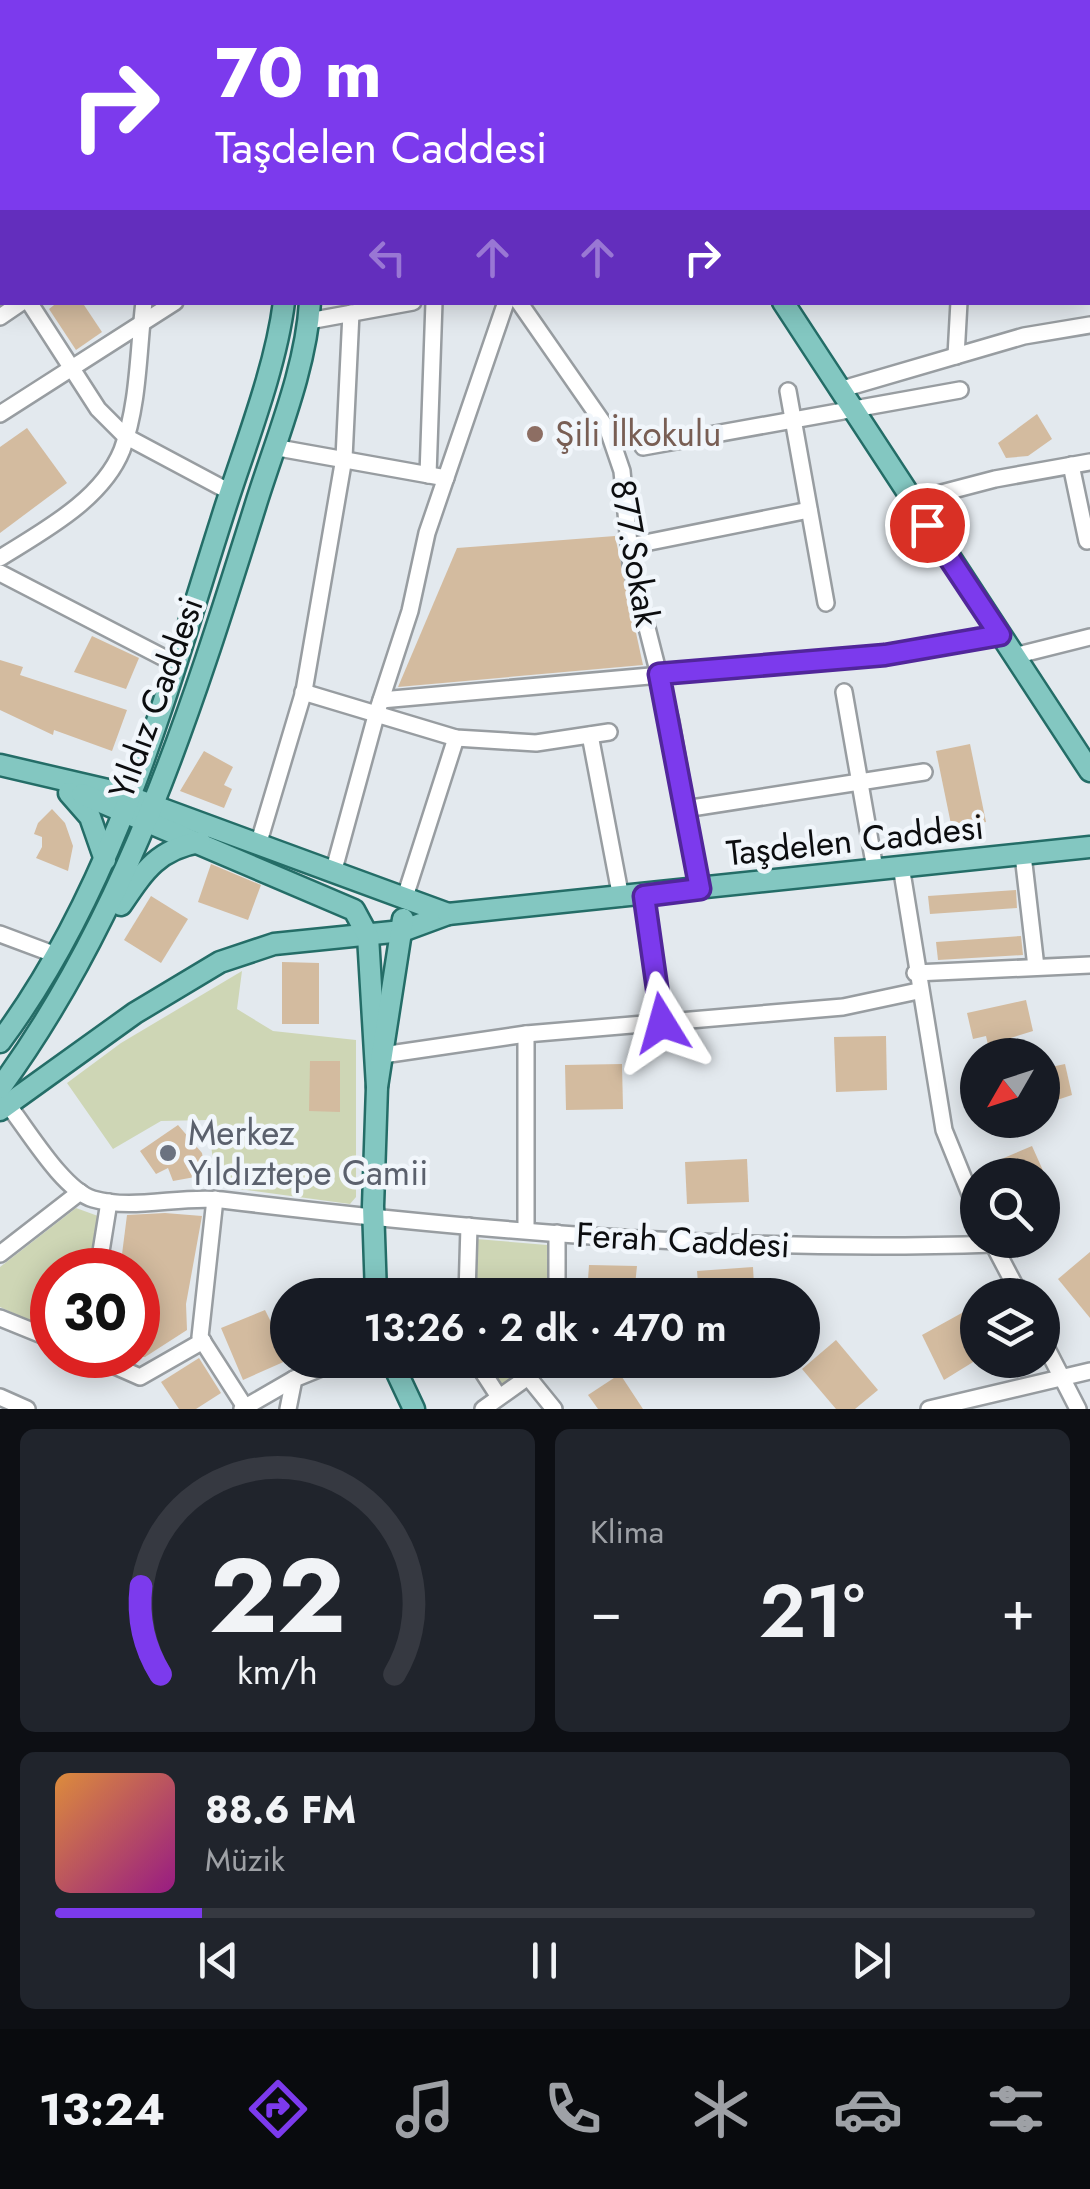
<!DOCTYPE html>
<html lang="tr">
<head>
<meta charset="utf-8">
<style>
  body { margin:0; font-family:Jost,sans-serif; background:#20242c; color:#f1f3f6; height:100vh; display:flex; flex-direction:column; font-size:38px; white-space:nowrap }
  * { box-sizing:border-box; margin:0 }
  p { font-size:32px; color:#9ea1a6 }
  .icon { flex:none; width:55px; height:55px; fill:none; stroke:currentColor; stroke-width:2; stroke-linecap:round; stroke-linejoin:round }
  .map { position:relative; height:1409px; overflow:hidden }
  .details { display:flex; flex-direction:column; gap:20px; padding:20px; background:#0d0f14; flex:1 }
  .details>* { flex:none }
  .top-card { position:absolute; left:0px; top:0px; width:1090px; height:305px; box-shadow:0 5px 25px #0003; background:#7c3aed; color:#fff; overflow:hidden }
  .needle { width:65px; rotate:231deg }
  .tools { position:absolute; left:960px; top:1038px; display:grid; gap:20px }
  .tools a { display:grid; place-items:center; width:100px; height:100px; border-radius:50%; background:#171b24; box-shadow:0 5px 25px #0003; font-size:50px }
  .speed { position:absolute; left:30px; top:1248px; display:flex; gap:20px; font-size:50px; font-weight:700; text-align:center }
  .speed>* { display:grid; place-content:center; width:130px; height:130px; border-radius:50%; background:#171b24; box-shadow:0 5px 25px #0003; line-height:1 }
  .speed .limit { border:15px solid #d22; background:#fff; color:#111 }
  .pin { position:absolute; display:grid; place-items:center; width:85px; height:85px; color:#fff; margin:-42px; border:5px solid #fff; border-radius:50%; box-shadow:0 2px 10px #0007 }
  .me { position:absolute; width:110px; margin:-55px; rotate:352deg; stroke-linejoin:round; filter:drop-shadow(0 0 8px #0008) }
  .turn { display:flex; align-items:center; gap:35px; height:210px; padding:0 50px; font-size:45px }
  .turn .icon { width:130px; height:130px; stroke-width:2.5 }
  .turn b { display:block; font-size:70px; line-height:85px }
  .lanes { display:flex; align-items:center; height:95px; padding:0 50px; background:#0003; justify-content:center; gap:50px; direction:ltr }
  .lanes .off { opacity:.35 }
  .big { font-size:75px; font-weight:600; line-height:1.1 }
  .details .widget { flex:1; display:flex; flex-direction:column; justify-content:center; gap:15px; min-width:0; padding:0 35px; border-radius:15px; background:#20242c }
  .details .dial { align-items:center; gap:0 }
  .dial svg { height:260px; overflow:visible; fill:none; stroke:#363941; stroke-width:7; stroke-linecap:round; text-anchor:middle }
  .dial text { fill:#f1f3f6; stroke:none }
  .song { display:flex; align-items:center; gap:30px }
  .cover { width:120px; height:120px; border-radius:15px; background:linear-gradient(135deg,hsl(30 70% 55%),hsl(310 70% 35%)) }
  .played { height:10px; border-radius:5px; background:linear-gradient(90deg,#7c3aed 15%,#363941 15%) }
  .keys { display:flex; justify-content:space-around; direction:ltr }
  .heat { display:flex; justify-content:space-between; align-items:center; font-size:55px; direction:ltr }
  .details .tiles { flex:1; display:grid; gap:20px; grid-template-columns:1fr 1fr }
  .widget:last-child { grid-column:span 2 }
  .trip { position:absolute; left:270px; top:1278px; width:550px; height:100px; border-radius:50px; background:#171b24; box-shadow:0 5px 25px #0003; font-weight:600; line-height:100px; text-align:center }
  .menu { display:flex; height:160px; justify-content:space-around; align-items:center; background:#090b0e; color:#9ea1a6 }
  .menu .icon { width:70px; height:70px }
  .menu .active { color:#7c3aed }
  .menu b { font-size:45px; color:#f1f3f6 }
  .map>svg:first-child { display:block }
  .green { fill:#ced6b5 }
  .building { fill:#d3bb9f }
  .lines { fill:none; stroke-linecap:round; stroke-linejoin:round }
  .minor-casing { stroke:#989da1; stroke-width:20 }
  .major-casing { stroke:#246d67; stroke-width:25 }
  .minor { stroke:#fff; stroke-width:15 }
  .major { stroke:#83c7c1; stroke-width:20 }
  .route-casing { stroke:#51269a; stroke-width:25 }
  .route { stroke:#7c3aed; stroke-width:18 }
  .education-dot { fill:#8d6e63; stroke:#f1f6fb; stroke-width:4 }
  .worship-dot { fill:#6b7280; stroke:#f1f6fb; stroke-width:4 }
  .labels { text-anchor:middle; stroke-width:9; stroke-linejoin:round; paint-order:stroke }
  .education-label { font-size:35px; fill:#785e54; stroke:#f1f6fb; text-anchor:start }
  .street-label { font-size:35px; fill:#0c0d0f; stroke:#f1f6fb }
  .worship-label { font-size:35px; fill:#5b616d; stroke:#f1f6fb; text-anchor:start }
</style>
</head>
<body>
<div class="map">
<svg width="1090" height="1409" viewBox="0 0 1090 1409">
  <rect width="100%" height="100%" fill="#e3e9ee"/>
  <!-- green -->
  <g class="green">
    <path d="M242,971L237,1009L273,1031L356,1040V1197L350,1204L216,1186L208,1120L161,1121L113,1149L67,1083L121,1043Z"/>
    <path d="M76,1208L98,1216L88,1270H52V1331L0,1307V1267Z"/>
    <path d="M476,1239L547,1245L548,1295H476Z"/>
    <path d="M481,1360H535L501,1389Z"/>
  </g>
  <!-- building -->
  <g class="building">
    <path d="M58,302H82L102,332L76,350L49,309Z"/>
    <path d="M1037,414L1052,439L1028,456L1006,458L998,443Z"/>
    <path d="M27,428L67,483L0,533V447Z"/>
    <path d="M615,536L643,665L398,687L457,548Z"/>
    <path d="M92,636L139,658L126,689L74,672Z"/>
    <path d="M0,660L23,667L20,675L127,710L112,751L54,730L53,735L0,710Z"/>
    <path d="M970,744L986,822L952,829L936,751Z"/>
    <path d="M204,751L233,767L224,785L232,789L224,808L180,791Z"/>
    <path d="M52,809L65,823L73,846L68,871L36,858L42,847V837L34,834L38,823Z"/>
    <path d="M211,864L261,885L248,920L198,902Z"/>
    <path d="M1016,890L1017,908L930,914L928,896Z"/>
    <path d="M151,896L188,919L161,963L124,940Z"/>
    <path d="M1021,936L1023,955L938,960L936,942Z"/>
    <path d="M282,962L319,963V1024H282Z"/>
    <path d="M1026,1000L1033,1031L988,1045L986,1036L973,1039L967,1013Z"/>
    <path d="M886,1036L887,1090L836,1092L834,1037Z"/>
    <path d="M310,1061H340V1112L309,1111Z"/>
    <path d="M622,1064L623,1109L566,1110L565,1065Z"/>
    <path d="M1065,1064L1072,1095L1042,1105V1069Z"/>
    <path d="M178,1125L202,1153L206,1175L173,1181L168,1168L156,1174L140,1151Z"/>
    <path d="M1032,1146L1058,1204L1042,1211V1175H998L992,1163Z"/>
    <path d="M747,1159L749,1202L687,1204L685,1162Z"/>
    <path d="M165,1213L202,1216L186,1304L187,1330L145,1357H138V1270H120L127,1215Z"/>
    <path d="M1090,1252V1318L1058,1279Z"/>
    <path d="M589,1265L637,1266L634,1295H587Z"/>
    <path d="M753,1267L754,1285L747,1287V1295H699L697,1271Z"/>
    <path d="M344,1282V1295H311L312,1283Z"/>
    <path d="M978,1304V1359L944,1380L922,1335Z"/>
    <path d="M265,1310L273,1326L288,1317V1360L243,1380L221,1328Z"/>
    <path d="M836,1340L878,1390L855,1409H836L802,1369Z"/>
    <path d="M199,1358L221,1393L196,1409H179L161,1382Z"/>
    <path d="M620,1374L643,1409H598L588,1395Z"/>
  </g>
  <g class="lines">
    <!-- minor casing -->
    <g class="minor-casing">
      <g id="minor">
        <path d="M797,0L803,2"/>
        <path d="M201,2L211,0"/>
        <path d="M436,2V0"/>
        <path d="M785,2L786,0"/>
        <path d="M993,2L994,0"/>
        <path d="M1065,2V0"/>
        <path d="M0,56H2"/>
        <path d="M1088,70L1090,71"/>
        <path d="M1088,181H1090"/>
        <path d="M0,219L2,217"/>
        <path d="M0,258L2,262"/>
        <path d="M29,302L98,409L125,436L230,492"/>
        <path d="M519,302L608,430L622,471L631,565L671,722L700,889"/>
        <path d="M0,317L22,302"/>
        <path d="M309,321L413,302"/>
        <path d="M956,356L959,302"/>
        <path d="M839,390L1024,336L1090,325"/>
        <path d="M788,391L826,603"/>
        <path d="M0,414L175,302"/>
        <path d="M273,447L446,478"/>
        <path d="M643,447L960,390"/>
        <path d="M1071,465L1087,541"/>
        <path d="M428,475L434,302"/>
        <path d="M911,501L995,479L1090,462"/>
        <path d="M630,546L809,510"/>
        <path d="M0,558C43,531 102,500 122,450C139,404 138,351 144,302"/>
        <path d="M0,573L176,664"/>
        <path d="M1014,656L1090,637"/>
        <path d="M303,692L456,738L536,743L609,732"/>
        <path d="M844,692L875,869"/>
        <path d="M381,700L885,655L1000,635"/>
        <path d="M590,735L621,898"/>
        <path d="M685,809L924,772"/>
        <path d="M258,845L304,691L344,458L351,313"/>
        <path d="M1023,855L1036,967"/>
        <path d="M901,866L944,1130L978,1214"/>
        <path d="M333,873L377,712L410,611L427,533L506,302"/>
        <path d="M643,895L662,1023"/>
        <path d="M404,900L456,738"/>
        <path d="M0,934L56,955"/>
        <path d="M915,973L1090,965"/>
        <path d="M383,1055L526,1034L843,1007L918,991"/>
        <path d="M8,1105C28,1130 63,1190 93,1199C134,1211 180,1195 222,1200C477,1231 735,1253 993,1244"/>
        <path d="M215,1199L200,1337L245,1407"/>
        <path d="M526,1230V1034"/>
        <path d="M557,1233V1295"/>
        <path d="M991,1240L1020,1295"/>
        <path d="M0,1254L80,1192"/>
        <path d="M98,1270L109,1202"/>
        <path d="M467,1295L469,1226"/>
        <path d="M0,1318L52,1339"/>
        <path d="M1042,1339L1078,1409"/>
        <path d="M90,1355L140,1377L203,1341"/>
        <path d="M475,1360L499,1397"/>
        <path d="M528,1377L554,1409"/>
        <path d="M0,1397L27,1409"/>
        <path d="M242,1409L294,1379"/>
        <path d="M288,1409L294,1379L341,1360"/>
        <path d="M483,1409L528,1377L541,1360"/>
        <path d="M929,1409L1090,1371"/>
      </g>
    </g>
    <!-- major casing -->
    <g class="major-casing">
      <g id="major">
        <path d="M285,0V2"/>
        <path d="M583,0L585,2"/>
        <path d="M313,2V0"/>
        <path d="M783,302L1090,771"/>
        <path d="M0,765L116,792L448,914L402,931L274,944L220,962L135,1013L0,1110"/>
        <path d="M69,793L90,817L105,860"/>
        <path d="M82,794L354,910L368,936L377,1087"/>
        <path d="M121,905C144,871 158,849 200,842"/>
        <path d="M448,914L1090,847"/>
        <path d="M0,1042C114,889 164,700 221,521C242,453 275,373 284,302"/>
        <path d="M0,1088C127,914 191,711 255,507C275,442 306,370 310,302"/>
        <path d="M376,1295L373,1206L377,1087L403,919"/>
        <path d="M391,1360L414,1409"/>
      </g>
    </g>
    <!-- minor -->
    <use href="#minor" class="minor"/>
    <!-- major -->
    <use href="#major" class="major"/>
  </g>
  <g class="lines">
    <!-- route casing -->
    <g class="route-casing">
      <path id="route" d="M662,1023L644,896L700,889L659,674L885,655L1000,635L927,525"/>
    </g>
    <!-- route -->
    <use href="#route" class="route"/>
  </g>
  <!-- markers -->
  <circle class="education-dot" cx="535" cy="434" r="10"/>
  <circle class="worship-dot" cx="168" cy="1153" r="10"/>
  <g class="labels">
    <!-- education labels -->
    <g class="education-label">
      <text x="555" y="446">Şili İlkokulu</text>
    </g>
    <!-- street labels -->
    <g class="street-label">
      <text transform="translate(635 553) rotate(80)" y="12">877.Sokak</text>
      <text transform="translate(156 698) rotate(-70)" y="12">Yıldız Caddesi</text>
      <text transform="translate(855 840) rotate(-6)" y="12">Taşdelen Caddesi</text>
      <text transform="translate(683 1240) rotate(3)" y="12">Ferah Caddesi</text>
    </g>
    <!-- worship labels -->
    <g class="worship-label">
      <text x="188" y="1145">Merkez<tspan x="188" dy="40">Yıldıztepe Camii</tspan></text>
    </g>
  </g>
</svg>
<div class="tools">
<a><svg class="needle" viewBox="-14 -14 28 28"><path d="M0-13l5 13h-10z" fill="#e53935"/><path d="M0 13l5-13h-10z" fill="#9ea1a6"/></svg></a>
<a><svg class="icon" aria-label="search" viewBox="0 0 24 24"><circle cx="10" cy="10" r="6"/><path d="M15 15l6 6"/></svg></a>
<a><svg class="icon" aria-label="layers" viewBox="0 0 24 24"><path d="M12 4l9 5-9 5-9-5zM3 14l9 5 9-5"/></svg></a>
</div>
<div class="speed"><div class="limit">30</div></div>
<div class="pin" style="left:927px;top:525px;background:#d93025"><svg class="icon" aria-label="arrive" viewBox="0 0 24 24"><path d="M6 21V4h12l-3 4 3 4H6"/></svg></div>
<svg class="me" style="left:662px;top:1023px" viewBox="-20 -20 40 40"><path d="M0-17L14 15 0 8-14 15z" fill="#7c3aed" stroke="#fff" stroke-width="4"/></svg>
<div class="trip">13:26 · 2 dk · 470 m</div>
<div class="top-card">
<div class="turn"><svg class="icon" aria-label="right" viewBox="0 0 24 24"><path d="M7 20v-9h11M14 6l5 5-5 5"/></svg><div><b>70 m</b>Taşdelen Caddesi</div></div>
<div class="lanes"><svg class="icon off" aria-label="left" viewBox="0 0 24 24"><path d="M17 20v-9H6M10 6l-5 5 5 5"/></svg><svg class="icon off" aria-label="ahead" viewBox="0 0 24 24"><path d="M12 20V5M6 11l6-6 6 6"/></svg><svg class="icon off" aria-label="ahead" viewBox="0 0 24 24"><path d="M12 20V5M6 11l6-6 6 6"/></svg><svg class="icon" aria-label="right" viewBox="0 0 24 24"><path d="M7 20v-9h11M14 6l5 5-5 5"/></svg></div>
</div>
</div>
<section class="details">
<div class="tiles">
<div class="widget dial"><svg viewBox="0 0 100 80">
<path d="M14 69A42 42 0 1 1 86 69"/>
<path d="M14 69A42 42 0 0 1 8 42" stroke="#7c3aed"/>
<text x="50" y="56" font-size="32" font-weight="700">22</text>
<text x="50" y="72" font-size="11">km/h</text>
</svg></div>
<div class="widget"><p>Klima</p>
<div class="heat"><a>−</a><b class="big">21°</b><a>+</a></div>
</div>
<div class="widget">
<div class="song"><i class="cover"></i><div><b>88.6 FM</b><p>Müzik</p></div></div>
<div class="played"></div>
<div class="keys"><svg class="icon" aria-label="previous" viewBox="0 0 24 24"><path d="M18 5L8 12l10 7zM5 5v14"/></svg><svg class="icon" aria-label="pause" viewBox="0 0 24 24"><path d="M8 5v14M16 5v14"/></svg><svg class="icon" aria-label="next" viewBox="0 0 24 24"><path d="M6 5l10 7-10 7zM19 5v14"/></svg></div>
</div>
</div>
</section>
<nav class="menu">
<b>13:24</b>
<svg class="icon active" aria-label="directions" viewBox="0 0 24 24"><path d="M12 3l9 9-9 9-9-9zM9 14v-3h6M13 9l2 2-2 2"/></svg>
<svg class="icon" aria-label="music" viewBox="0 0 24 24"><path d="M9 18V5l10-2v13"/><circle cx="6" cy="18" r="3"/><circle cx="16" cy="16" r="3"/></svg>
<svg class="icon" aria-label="phone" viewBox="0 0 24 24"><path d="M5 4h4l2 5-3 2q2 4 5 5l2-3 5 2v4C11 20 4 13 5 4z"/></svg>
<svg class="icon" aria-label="climate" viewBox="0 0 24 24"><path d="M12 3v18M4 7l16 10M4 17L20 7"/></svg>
<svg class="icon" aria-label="car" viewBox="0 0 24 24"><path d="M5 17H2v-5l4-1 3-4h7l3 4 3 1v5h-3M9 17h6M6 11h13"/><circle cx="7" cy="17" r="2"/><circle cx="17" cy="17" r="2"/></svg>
<svg class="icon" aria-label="filters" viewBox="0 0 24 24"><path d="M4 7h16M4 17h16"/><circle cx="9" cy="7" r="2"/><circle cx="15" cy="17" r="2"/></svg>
</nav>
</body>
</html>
